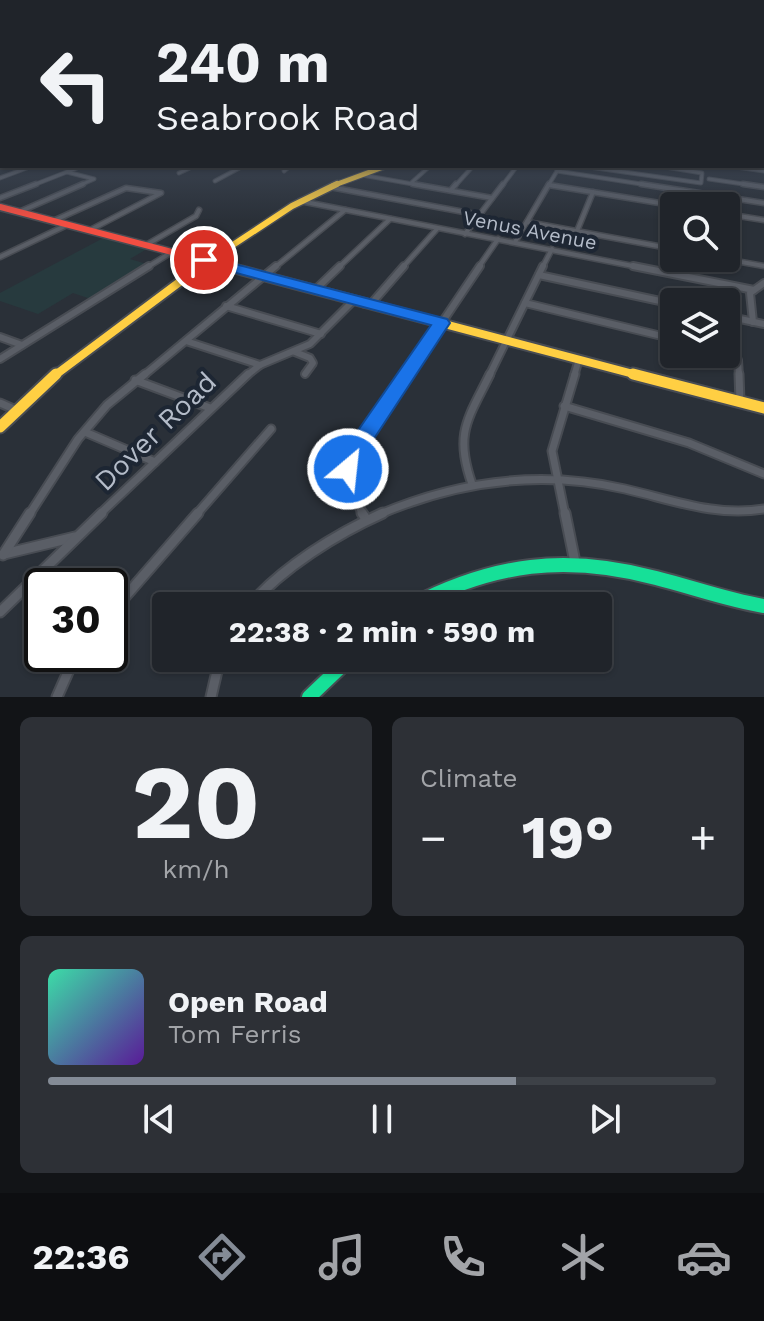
<!DOCTYPE html>
<html lang="en">
<head>
<meta charset="utf-8">
<style>
  body { margin:0; font-family:"Work Sans",sans-serif; background:#2d3036; color:#f1f3f6; height:100vh; display:flex; flex-direction:column; font-size:30px; white-space:nowrap }
  * { box-sizing:border-box; margin:0 }
  p { font-size:26px; color:#a2a4a8 }
  .icon { flex:none; width:44px; height:44px; fill:none; stroke:currentColor; stroke-width:2; stroke-linecap:round; stroke-linejoin:round }
  .map { position:relative; height:697px; overflow:hidden }
  .side { display:flex; flex-direction:column; gap:20px; padding:20px; background:#121417; flex:1 }
  .side>* { flex:none }
  .guide { position:absolute; left:0px; top:0px; width:764px; height:168px; box-shadow:0 2px 6px #0004,0 0 0 2px #3d4147; background:#20242a; color:#f1f3f6; overflow:hidden }
  .buttons { position:absolute; left:660px; top:192px; display:grid; gap:16px }
  .buttons a { display:grid; place-items:center; width:80px; height:80px; border-radius:8px; background:#20242a; box-shadow:0 2px 6px #0004,0 0 0 2px #3d4147; font-size:40px }
  .speed { position:absolute; left:24px; top:568px; display:flex; gap:16px; font-size:40px; font-weight:700; text-align:center }
  .speed>* { display:grid; place-content:center; width:104px; height:104px; border-radius:50%; background:#20242a; box-shadow:0 2px 6px #0004,0 0 0 2px #3d4147; line-height:1 }
  .speed .limit { border:4px solid #111; border-radius:12px; background:#fff; color:#111 }
  .pin { position:absolute; display:grid; place-items:center; width:68px; height:68px; color:#fff; margin:-34px; border:4px solid #fff; border-radius:50%; box-shadow:0 2px 8px #0007 }
  .me { position:absolute; width:88px; margin:-44px; rotate:28deg; stroke-linejoin:round; filter:drop-shadow(0 0 6px #0008) }
  .turn { display:flex; align-items:center; gap:28px; height:168px; padding:0 24px; font-size:36px }
  .turn .icon { width:104px; height:104px; stroke-width:2.5 }
  .turn b { display:block; font-size:56px; line-height:68px }
  .big { font-size:60px; font-weight:700; line-height:1.1 }
  .side .card { flex:1; display:flex; flex-direction:column; justify-content:center; gap:12px; min-width:0; padding:0 28px; border-radius:12px; background:#2d3036 }
  .side .dial { align-items:center; gap:0 }
  .dial b { font-size:104px; line-height:1 }
  .song { display:flex; align-items:center; gap:24px }
  .cover { width:96px; height:96px; border-radius:12px; background:linear-gradient(135deg,hsl(160 70% 55%),hsl(270 70% 35%)) }
  .played { height:8px; border-radius:4px; background:linear-gradient(90deg,#848b96 70%,#3d4147 70%) }
  .keys { display:flex; justify-content:space-around; direction:ltr }
  .heat { display:flex; justify-content:space-between; align-items:center; font-size:44px; direction:ltr }
  .side .tiles { flex:1; display:grid; gap:20px; grid-template-columns:1fr 1fr }
  .card:last-child { grid-column:span 2 }
  .trip { position:absolute; left:152px; top:592px; width:460px; height:80px; border-radius:8px; background:#20242a; box-shadow:0 2px 6px #0004,0 0 0 2px #3d4147; font-weight:700; line-height:80px; text-align:center }
  .menu { display:flex; height:128px; justify-content:space-around; align-items:center; background:#0d0e11; color:#a2a4a8 }
  .menu .icon { width:56px; height:56px }
  .menu .active { color:#848b96 }
  .menu b { font-size:36px; color:#f1f3f6 }
  .map>svg:first-child { display:block }
  .green { fill:#273a3e }
  .lines { fill:none; stroke-linecap:round; stroke-linejoin:round }
  .street-far4-casing { stroke:#484c53; stroke-width:5 }
  .street-far3-casing { stroke:#484c53; stroke-width:7 }
  .street-far2-casing { stroke:#484c53; stroke-width:10 }
  .street-far1-casing { stroke:#484c53; stroke-width:11 }
  .street-casing { stroke:#484c53; stroke-width:13 }
  .fast-casing { stroke:#484c53; stroke-width:18 }
  .slow-far3-casing { stroke:#484c53; stroke-width:7 }
  .slow-far2-casing { stroke:#484c53; stroke-width:9 }
  .slow-far1-casing { stroke:#484c53; stroke-width:12 }
  .slow-casing { stroke:#484c53; stroke-width:15 }
  .jam-far1-casing { stroke:#484c53; stroke-width:9 }
  .jam-casing { stroke:#484c53; stroke-width:12 }
  .street-far4 { stroke:#5a5e66; stroke-width:3 }
  .street-far3 { stroke:#5a5e66; stroke-width:4 }
  .street-far2 { stroke:#5a5e66; stroke-width:6 }
  .street-far1 { stroke:#5a5e66; stroke-width:7 }
  .street { stroke:#5a5e66; stroke-width:9 }
  .fast { stroke:#16e098; stroke-width:14 }
  .slow-far3 { stroke:#ffcf43; stroke-width:5 }
  .slow-far2 { stroke:#ffcf43; stroke-width:6 }
  .slow-far1 { stroke:#ffcf43; stroke-width:8 }
  .slow { stroke:#ffcf43; stroke-width:11 }
  .jam-far1 { stroke:#f24e42; stroke-width:6 }
  .jam { stroke:#f24e42; stroke-width:8 }
  .route { fill:#1a73e8; stroke:#114b97; stroke-width:2 }
  .labels { text-anchor:middle; stroke-width:8; stroke-linejoin:round; paint-order:stroke }
  .far-street-label { font-size:20px; fill:#b4bcc9; stroke:#1d2633 }
  .near-street-label { font-size:28px; fill:#b4bcc9; stroke:#1d2633 }
</style>
</head>
<body>
<div class="map">
<svg width="764" height="697" viewBox="0 0 764 697">
  <rect width="100%" height="100%" fill="#2a3038"/>
  <!-- green -->
  <path class="green" d="M107,236L150,247L130,259L150,265L94,300L73,293L38,314L0,301V293Z"/>
  <g class="lines">
    <!-- street-far4 casing -->
    <g class="street-far4-casing">
      <g id="street-far4">
        <path d="M582,166L701,183L702,173L659,166"/>
        <path d="M729,166L764,171"/>
        <path d="M284,171L290,166"/>
        <path d="M557,171L654,186"/>
        <path d="M67,172L94,179L78,186"/>
        <path d="M179,173L194,166"/>
        <path d="M362,175L424,186"/>
        <path d="M0,178L32,166"/>
        <path d="M709,179L757,186"/>
        <path d="M215,181L243,166"/>
        <path d="M411,183L430,166"/>
        <path d="M549,185L555,186"/>
        <path d="M31,186L82,166"/>
        <path d="M455,186L473,166"/>
        <path d="M502,186L517,166"/>
        <path d="M548,186L560,166"/>
      </g>
    </g>
    <!-- street-far3 casing -->
    <g class="street-far3-casing">
      <g id="street-far3">
        <path d="M413,184L492,198"/>
        <path d="M641,184L764,203"/>
        <path d="M743,184L764,187"/>
        <path d="M549,185L678,206"/>
        <path d="M330,187L480,215"/>
        <path d="M451,190L456,184"/>
        <path d="M0,198L36,184"/>
        <path d="M300,201L643,268"/>
        <path d="M19,212L83,184"/>
        <path d="M726,214L764,220"/>
        <path d="M53,221L126,188L161,193L90,230"/>
        <path d="M527,222L674,249"/>
        <path d="M577,231L593,192"/>
        <path d="M465,234L503,184"/>
        <path d="M515,242L549,184"/>
        <path d="M146,245L196,216L199,210"/>
        <path d="M0,257L67,225"/>
        <path d="M719,258L764,266"/>
        <path d="M146,268L172,252"/>
        <path d="M274,268L345,210"/>
        <path d="M338,268L390,219"/>
        <path d="M402,268L437,229"/>
        <path d="M478,268L498,239"/>
        <path d="M542,268L552,249"/>
      </g>
    </g>
    <!-- street-far2 casing -->
    <g class="street-far2-casing">
      <g id="street-far2">
        <path d="M633,266L754,290"/>
        <path d="M539,275L674,304"/>
        <path d="M315,290L340,266"/>
        <path d="M525,303L674,339"/>
        <path d="M371,304L404,266"/>
        <path d="M226,306L321,334"/>
        <path d="M726,316L764,324"/>
        <path d="M753,322L750,293L764,283"/>
        <path d="M0,337L22,345"/>
        <path d="M186,341L260,365"/>
        <path d="M295,352L310,358L313,363L305,374"/>
        <path d="M726,352L738,360L739,376"/>
        <path d="M0,359L149,266"/>
        <path d="M143,376L276,266"/>
        <path d="M246,376L260,365L310,344L354,300"/>
        <path d="M406,376L480,266"/>
        <path d="M489,376L543,266"/>
        <path d="M574,376L579,359"/>
      </g>
    </g>
    <!-- street-far1 casing -->
    <g class="street-far1-casing">
      <g id="street-far1">
        <path d="M739,374L740,402"/>
        <path d="M135,380L210,408"/>
        <path d="M0,403L16,410"/>
        <path d="M564,406L689,443L764,474"/>
        <path d="M85,432L155,462"/>
        <path d="M472,484C454,433 468,419 490,374"/>
        <path d="M29,515L78,439L107,405L145,374"/>
        <path d="M99,515L248,374"/>
        <path d="M196,515L271,429"/>
        <path d="M364,515C327,462 377,418 407,374"/>
        <path d="M378,515C457,481 541,470 625,489C673,500 715,517 764,509"/>
        <path d="M565,515L552,451L575,374"/>
      </g>
    </g>
    <!-- street casing -->
    <g class="street-casing">
      <g id="street">
        <path d="M362,513L366,519"/>
        <path d="M565,513L575,562"/>
        <path d="M4,554L75,537"/>
        <path d="M3,555L30,513"/>
        <path d="M249,606C283,567 336,534 383,513"/>
        <path d="M0,612L102,513"/>
        <path d="M110,614L198,513"/>
        <path d="M57,697L76,654"/>
        <path d="M211,697L220,658"/>
      </g>
    </g>
    <!-- fast casing -->
    <g class="fast-casing">
      <g id="fast">
        <path d="M411,606C494,563 566,554 656,578C692,587 727,600 764,606"/>
        <path d="M309,697L350,658"/>
      </g>
    </g>
    <!-- slow-far3 casing -->
    <g class="slow-far3-casing">
      <path id="slow-far3" d="M332,186L386,166"/>
    </g>
    <!-- slow-far2 casing -->
    <g class="slow-far2-casing">
      <path id="slow-far2" d="M198,268L292,206L337,184"/>
    </g>
    <!-- slow-far1 casing -->
    <g class="slow-far1-casing">
      <g id="slow-far1">
        <path d="M365,303L641,376"/>
        <path d="M54,376L201,266"/>
      </g>
    </g>
    <!-- slow casing -->
    <g class="slow-casing">
      <g id="slow">
        <path d="M633,374L764,408"/>
        <path d="M0,427L56,374"/>
      </g>
    </g>
    <!-- jam-far1 casing -->
    <g class="jam-far1-casing">
      <path id="jam-far1" d="M0,207L233,268"/>
    </g>
    <!-- jam casing -->
    <g class="jam-casing">
      <path id="jam" d="M225,266L365,303"/>
    </g>
    <!-- street-far4 -->
    <use href="#street-far4" class="street-far4"/>
    <!-- street-far3 -->
    <use href="#street-far3" class="street-far3"/>
    <!-- street-far2 -->
    <use href="#street-far2" class="street-far2"/>
    <!-- street-far1 -->
    <use href="#street-far1" class="street-far1"/>
    <!-- street -->
    <use href="#street" class="street"/>
    <!-- fast -->
    <use href="#fast" class="fast"/>
    <!-- slow-far3 -->
    <use href="#slow-far3" class="slow-far3"/>
    <!-- slow-far2 -->
    <use href="#slow-far2" class="slow-far2"/>
    <!-- slow-far1 -->
    <use href="#slow-far1" class="slow-far1"/>
    <!-- slow -->
    <use href="#slow" class="slow"/>
    <!-- jam-far1 -->
    <use href="#jam-far1" class="jam-far1"/>
    <!-- jam -->
    <use href="#jam" class="jam"/>
  </g>
  <!-- sky -->
  <linearGradient id="sky" x2="0" y2="1"><stop stop-color="#171a1f"/><stop offset="0.55" stop-color="#444e5e"/><stop offset="1" stop-color="#444e5e" stop-opacity="0"/></linearGradient>
  <rect width="764" height="220" fill="url(#sky)"/>
  <!-- route -->
  <path class="route" d="M204,256L447,319L450,323L364,454L356,475L348,478L339,475L336,469L343,452L431,325L199,263V257Z"/>
  <g class="labels">
    <!-- far-street labels -->
    <g class="far-street-label">
      <text transform="translate(530 230) rotate(11)" y="7">Venus Avenue</text>
    </g>
    <!-- near-street labels -->
    <g class="near-street-label">
      <text transform="translate(155 431) rotate(-44)" y="10">Dover Road</text>
    </g>
  </g>
</svg>
<div class="buttons">
<a><svg class="icon" aria-label="search" viewBox="0 0 24 24"><circle cx="10" cy="10" r="6"/><path d="M15 15l6 6"/></svg></a>
<a><svg class="icon" aria-label="layers" viewBox="0 0 24 24"><path d="M12 4l9 5-9 5-9-5zM3 14l9 5 9-5"/></svg></a>
</div>
<div class="speed"><div class="limit">30</div></div>
<div class="pin" style="left:204px;top:260px;background:#d93025"><svg class="icon" aria-label="arrive" viewBox="0 0 24 24"><path d="M6 21V4h12l-3 4 3 4H6"/></svg></div>
<svg class="me" style="left:348px;top:469px" viewBox="-20 -20 40 40"><circle r="17" fill="#1a73e8" stroke="#fff" stroke-width="3"/><path d="M0-11L8 9 0 5-8 9z" fill="#fff"/></svg>
<div class="trip">22:38 · 2 min · 590 m</div>
<div class="guide">
<div class="turn"><svg class="icon" aria-label="left" viewBox="0 0 24 24"><path d="M17 20v-9H6M10 6l-5 5 5 5"/></svg><div><b>240 m</b>Seabrook Road</div></div>
</div>
</div>
<section class="side">
<div class="tiles">
<div class="card dial"><b>20</b><p>km/h</p></div>
<div class="card"><p>Climate</p>
<div class="heat"><a>−</a><b class="big">19°</b><a>+</a></div>
</div>
<div class="card">
<div class="song"><i class="cover"></i><div><b>Open Road</b><p>Tom Ferris</p></div></div>
<div class="played"></div>
<div class="keys"><svg class="icon" aria-label="previous" viewBox="0 0 24 24"><path d="M18 5L8 12l10 7zM5 5v14"/></svg><svg class="icon" aria-label="pause" viewBox="0 0 24 24"><path d="M8 5v14M16 5v14"/></svg><svg class="icon" aria-label="next" viewBox="0 0 24 24"><path d="M6 5l10 7-10 7zM19 5v14"/></svg></div>
</div>
</div>
</section>
<nav class="menu">
<b>22:36</b>
<svg class="icon active" aria-label="directions" viewBox="0 0 24 24"><path d="M12 3l9 9-9 9-9-9zM9 14v-3h6M13 9l2 2-2 2"/></svg>
<svg class="icon" aria-label="music" viewBox="0 0 24 24"><path d="M9 18V5l10-2v13"/><circle cx="6" cy="18" r="3"/><circle cx="16" cy="16" r="3"/></svg>
<svg class="icon" aria-label="phone" viewBox="0 0 24 24"><path d="M5 4h4l2 5-3 2q2 4 5 5l2-3 5 2v4C11 20 4 13 5 4z"/></svg>
<svg class="icon" aria-label="climate" viewBox="0 0 24 24"><path d="M12 3v18M4 7l16 10M4 17L20 7"/></svg>
<svg class="icon" aria-label="car" viewBox="0 0 24 24"><path d="M5 17H2v-5l4-1 3-4h7l3 4 3 1v5h-3M9 17h6M6 11h13"/><circle cx="7" cy="17" r="2"/><circle cx="17" cy="17" r="2"/></svg>
</nav>
</body>
</html>
